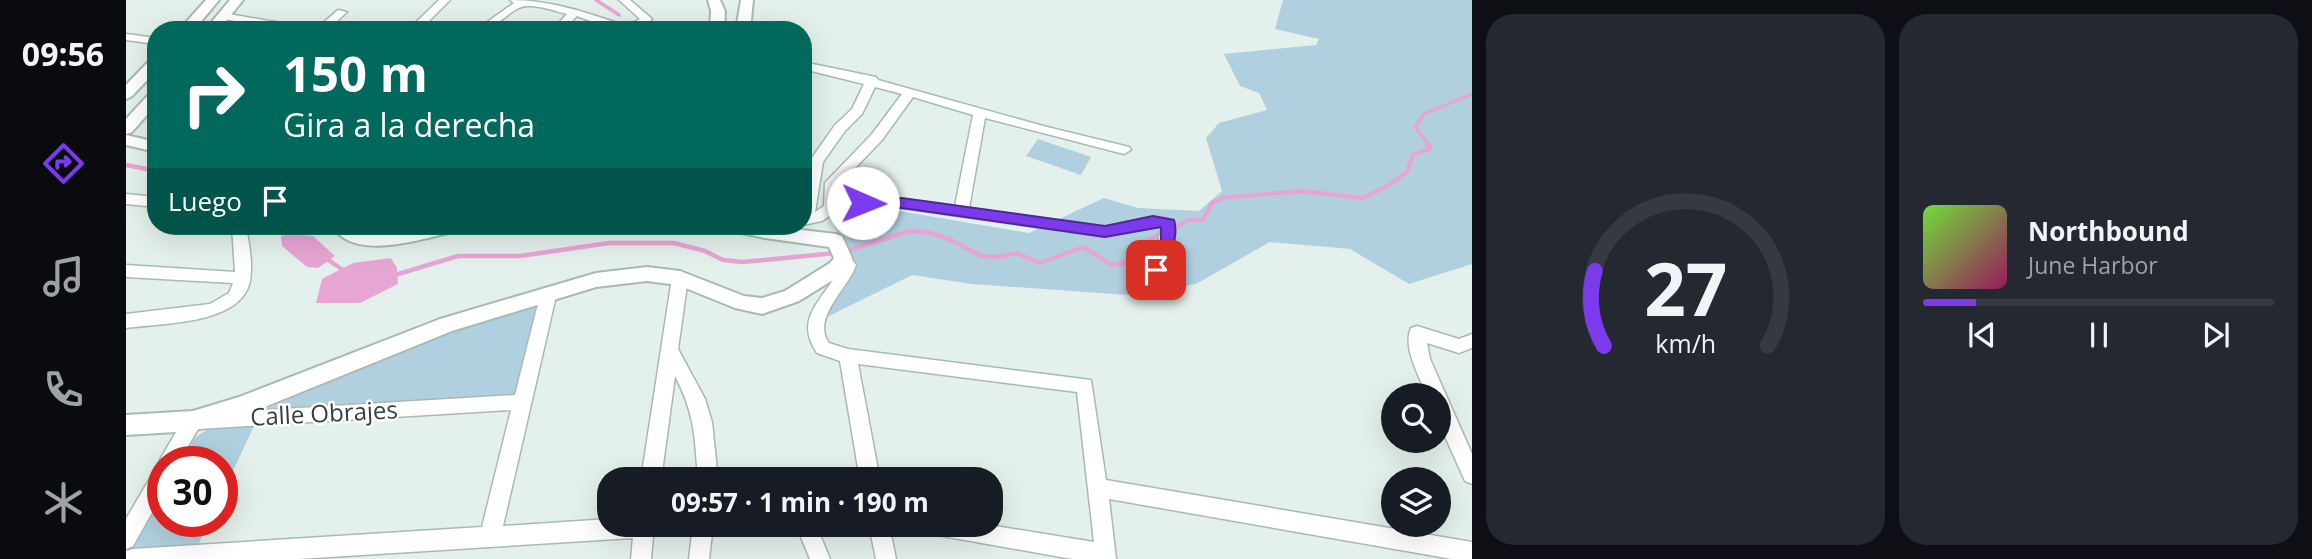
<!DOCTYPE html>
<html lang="es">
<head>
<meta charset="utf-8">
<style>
  body { margin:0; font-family:"Open Sans",sans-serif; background:#242831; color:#f1f3f6; height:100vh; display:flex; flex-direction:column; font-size:26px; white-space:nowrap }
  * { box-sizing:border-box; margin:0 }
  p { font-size:23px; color:#9ea1a6 }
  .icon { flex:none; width:38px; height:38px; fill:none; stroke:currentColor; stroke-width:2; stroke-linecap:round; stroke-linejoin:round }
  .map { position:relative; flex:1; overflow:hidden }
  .panel { display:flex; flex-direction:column; gap:14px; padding:14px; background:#0d0f14; width:840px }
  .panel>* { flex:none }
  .guide { position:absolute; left:21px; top:21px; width:665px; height:214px; border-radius:28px; box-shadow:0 7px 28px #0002; background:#00695c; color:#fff; overflow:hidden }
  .buttons { position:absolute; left:1255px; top:383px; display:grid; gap:14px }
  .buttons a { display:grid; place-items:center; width:70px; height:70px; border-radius:50%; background:#171b24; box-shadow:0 7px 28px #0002; font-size:35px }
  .speed { position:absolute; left:21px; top:446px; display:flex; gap:14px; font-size:35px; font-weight:700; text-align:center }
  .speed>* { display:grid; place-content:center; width:91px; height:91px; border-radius:50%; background:#171b24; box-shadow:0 7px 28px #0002; line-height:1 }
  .speed .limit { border:10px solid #d22; background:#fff; color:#111 }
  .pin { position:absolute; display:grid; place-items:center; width:60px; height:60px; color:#fff; margin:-30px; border-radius:14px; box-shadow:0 4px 10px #0006 }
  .me { position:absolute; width:77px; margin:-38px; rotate:91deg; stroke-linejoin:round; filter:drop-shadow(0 0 5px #0008) }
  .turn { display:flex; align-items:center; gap:24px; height:147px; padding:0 21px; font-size:32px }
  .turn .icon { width:91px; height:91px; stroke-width:2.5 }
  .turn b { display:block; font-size:49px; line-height:60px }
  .then { display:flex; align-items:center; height:66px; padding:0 21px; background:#0003; gap:14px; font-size:26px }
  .panel .widget { flex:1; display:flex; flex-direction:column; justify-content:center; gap:10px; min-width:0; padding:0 24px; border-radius:28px; background:#242831 }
  .panel .dial { align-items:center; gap:0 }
  .dial svg { height:182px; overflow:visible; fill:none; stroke:#363941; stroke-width:7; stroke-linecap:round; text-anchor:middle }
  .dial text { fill:#f1f3f6; stroke:none }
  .song { display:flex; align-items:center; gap:21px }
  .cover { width:84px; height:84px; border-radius:10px; background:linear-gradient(135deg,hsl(100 70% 55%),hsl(330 70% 35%)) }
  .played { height:7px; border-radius:4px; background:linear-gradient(90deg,#7c3aed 15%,#363941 15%) }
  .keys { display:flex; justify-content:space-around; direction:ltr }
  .panel .tiles { flex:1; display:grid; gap:14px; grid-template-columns:repeat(2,1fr) }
  .trip { position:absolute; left:471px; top:467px; width:406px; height:70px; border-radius:28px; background:#171b24; box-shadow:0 7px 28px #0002; font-weight:700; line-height:70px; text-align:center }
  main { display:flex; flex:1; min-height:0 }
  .menu { display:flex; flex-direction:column; width:126px; justify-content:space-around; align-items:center; background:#090b0e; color:#9ea1a6 }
  .menu .icon { width:49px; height:49px }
  .menu .selected { color:#7c3aed }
  .menu b { font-size:32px; color:#f1f3f6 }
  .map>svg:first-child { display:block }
  .green { fill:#b0d0e0 }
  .water { fill:#e7a5d4 }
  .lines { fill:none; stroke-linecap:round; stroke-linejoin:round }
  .stream-far1 { stroke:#e7a5d4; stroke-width:3.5 }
  .stream { stroke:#e7a5d4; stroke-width:4.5 }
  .canal { fill:#e7a5d4; fill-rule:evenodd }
  .minor-casing { stroke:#a7bab1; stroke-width:3 }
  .tertiary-casing { stroke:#a7bab1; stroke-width:4 }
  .minor { fill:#fff; fill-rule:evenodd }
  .tertiary { fill:#fff; fill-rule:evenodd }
  .route { fill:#7c3aed; stroke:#51269a; stroke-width:2 }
  .labels { text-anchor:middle; stroke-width:5; stroke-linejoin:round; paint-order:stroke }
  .street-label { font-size:24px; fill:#34413b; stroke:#fff }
</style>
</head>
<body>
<main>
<nav class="menu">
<b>09:56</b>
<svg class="icon selected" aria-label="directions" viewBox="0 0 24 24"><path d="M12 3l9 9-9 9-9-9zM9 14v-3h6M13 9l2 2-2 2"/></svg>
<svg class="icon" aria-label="music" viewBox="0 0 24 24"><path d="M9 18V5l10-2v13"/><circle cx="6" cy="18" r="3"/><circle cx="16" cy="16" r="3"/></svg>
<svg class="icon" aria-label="phone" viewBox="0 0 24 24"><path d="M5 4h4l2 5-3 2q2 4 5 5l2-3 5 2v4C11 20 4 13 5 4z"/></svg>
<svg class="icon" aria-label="climate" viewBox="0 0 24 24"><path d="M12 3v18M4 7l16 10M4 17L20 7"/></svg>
</nav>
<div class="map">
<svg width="1346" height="559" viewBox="0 0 1346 559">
  <rect width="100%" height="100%" fill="#e4f0eb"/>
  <!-- green -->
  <g class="green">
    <path d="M1157,0H1346V264L1283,284L1224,249L1144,242L1070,284L1002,295L846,284L786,275L695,320L713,296L728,260L704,219L724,212L756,208L903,233L978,198L1012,208L1073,211L1096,191L1080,138L1093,123L1141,110L1133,93L1114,86L1098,54L1190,45L1193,39L1149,29Z"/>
    <path d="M912,139L965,157L955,175L900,156Z"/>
    <path d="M411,303L388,396L137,410L297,342Z"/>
    <path d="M86,426H128L96,494V462H54L69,438Z"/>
    <path d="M37,492V522H83L71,547L10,551L7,548L8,543Z"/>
  </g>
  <!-- water -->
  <g class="water">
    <path d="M165,234L187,236L209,256L192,268L181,267L156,246L155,236Z"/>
    <path d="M265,258L271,268L272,284L234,303H190L196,279L227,263Z"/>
  </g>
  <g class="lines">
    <!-- stream-far1 -->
    <g class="stream-far1">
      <path d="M470,0L493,15"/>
      <path d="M1304,146L1289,127L1298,114L1346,94"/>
    </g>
    <!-- stream -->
    <g class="stream">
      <path d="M0,165L30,171"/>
      <path d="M1046,228L1063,220H1077L1086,203L1096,198L1175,191L1236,198L1260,187L1281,172L1287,155L1305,148L1302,145"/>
      <path d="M719,251L784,231L801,232L825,240L855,256L871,257L890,253L914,263L957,247L986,265L1001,263L1011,247L1038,231"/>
      <path d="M198,257L217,270"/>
      <path d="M269,275L332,256H394L483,243H548L579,251L597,260L617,262L710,253"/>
    </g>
    <!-- canal -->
    <path class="canal" d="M152,226H167L172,234L170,238H160Z"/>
    <!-- minor casing -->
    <g class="minor-casing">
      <g id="minor">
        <path d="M313,0H324L294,30H282Z"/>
        <path d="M384,0C425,0 462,13 500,26L514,19L493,0H504L526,19C504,40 476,25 451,16L437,30H426L441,14C429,11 413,5 401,6C383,7 374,30 350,30L388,3Z"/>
        <path d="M212,10L221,12L201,30H189Z"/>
        <path d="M97,13L178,27L183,30H157L93,18L92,16Z"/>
        <path d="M0,34L30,38V44L0,40Z"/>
        <path d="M677,62L750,77L752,80L921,127L1003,147L1005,150L998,154L859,118L843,208L979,227L1027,216L1047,220C1055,237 1038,292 1016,285L1014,281L1030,254L1035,228L1027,226L979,237L776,208H737L709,212L696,221L677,225V195L683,162L709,125L726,109L738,84L677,69ZM749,87L776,94L746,134L699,183L698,206L689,212L697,162L719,131L736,114ZM787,97L847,115L829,206C789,200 752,196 712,202L711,187L756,140Z"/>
        <path d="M0,194L30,197V207L0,204Z"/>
        <path d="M106,226H120C123,245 128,267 123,285C110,325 35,323 0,328V314L84,304L103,293L107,283L0,277V265L109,272Z"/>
        <path d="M253,226H268L252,245H242L239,241Z"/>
        <path d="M717,252L722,254L730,265C722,289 685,318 703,343L722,349L965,380L980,480L1346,542V559H1326L983,499L990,559H946L794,532L791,525H863L968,542L951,392L732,364L754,480H734L714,361L691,353C668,319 695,302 711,273L714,266L709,258Z"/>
        <path d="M554,272L562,278L552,349L579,399L586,422L592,480H572C569,438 569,414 549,376L535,480H515L546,278Z"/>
        <path d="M422,290L428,292L430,296L377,526L483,519V525H528L525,559H505L507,538L172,559H0V551L7,549L356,527L385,410L72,429L53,462H37V493L7,546L0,549V519L30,468L35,466L33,462L36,456L60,415L389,395L414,296L416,292Z"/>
        <path d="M1291,326L1333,339L1346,334V348L1333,353L1301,343L1304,359L1346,454V484L1339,481L1312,421V396H1301C1294,377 1276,347 1285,328Z"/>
        <path d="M567,525H587L583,559H563Z"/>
        <path d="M670,525H690L704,559H684Z"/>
        <path d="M743,525H763L770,559H750Z"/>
      </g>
    </g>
    <!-- tertiary casing -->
    <g class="tertiary-casing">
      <g id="tertiary">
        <path d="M80,0H93L68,30H53Z"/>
        <path d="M104,0H117L93,30H79Z"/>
        <path d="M582,0H594L599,11L598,30H584L585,11Z"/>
        <path d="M615,0H627L624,30H610Z"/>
        <path d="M30,58V71L5,97L0,99V85L25,59Z"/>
        <path d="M30,91V105L6,132L0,134V119L25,92Z"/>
        <path d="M0,135L30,142V152L0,145Z"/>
        <path d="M206,226H227L247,234L294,226H336L333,231L327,232C294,239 228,262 206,226Z"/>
        <path d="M557,226H591L588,231C579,233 569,233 560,231Z"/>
        <path d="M602,226H641L710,234L716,236L726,258L718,273L673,301L636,314L609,308L552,285L521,281L470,287L326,331L116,416L67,431L0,435V415L67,411L113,397L314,319L470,273L521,267L554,271L618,296L636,298L659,291L704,263L708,258L703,247L639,238L605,231Z"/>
      </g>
    </g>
    <!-- minor -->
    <use href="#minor" class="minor"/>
    <!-- tertiary -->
    <use href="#tertiary" class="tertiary"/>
  </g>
  <!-- route -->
  <path class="route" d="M737,198H776L979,226L1027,216L1048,220C1053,233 1044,272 1030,276L1022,270L1035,239V227L979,237L776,208L732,206L730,203Z"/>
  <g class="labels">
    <!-- street labels -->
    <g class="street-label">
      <text transform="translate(198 414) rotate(-3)" y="8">Calle Obrajes</text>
    </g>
  </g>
</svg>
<div class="buttons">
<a><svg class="icon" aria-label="search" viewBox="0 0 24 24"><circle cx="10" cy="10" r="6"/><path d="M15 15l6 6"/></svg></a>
<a><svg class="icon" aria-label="layers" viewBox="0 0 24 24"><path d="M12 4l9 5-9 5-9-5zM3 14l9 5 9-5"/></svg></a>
</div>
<div class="speed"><div class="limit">30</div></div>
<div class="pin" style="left:1030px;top:270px;background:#d93025"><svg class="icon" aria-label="arrive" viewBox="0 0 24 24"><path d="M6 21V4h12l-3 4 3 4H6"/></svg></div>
<svg class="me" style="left:737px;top:203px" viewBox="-20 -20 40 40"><circle r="19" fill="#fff"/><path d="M0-13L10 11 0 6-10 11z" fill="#7c3aed"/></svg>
<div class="trip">09:57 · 1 min · 190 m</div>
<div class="guide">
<div class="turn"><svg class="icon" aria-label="right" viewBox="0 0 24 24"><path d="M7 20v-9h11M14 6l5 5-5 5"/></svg><div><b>150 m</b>Gira a la derecha</div></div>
<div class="then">Luego<svg class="icon" aria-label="arrive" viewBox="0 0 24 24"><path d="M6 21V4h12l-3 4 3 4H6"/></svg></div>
</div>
</div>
<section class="panel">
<div class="tiles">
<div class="widget dial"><svg viewBox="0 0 100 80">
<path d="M14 69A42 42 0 1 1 86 69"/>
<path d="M14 69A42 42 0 0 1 10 36" stroke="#7c3aed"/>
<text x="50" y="56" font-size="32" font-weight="700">27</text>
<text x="50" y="72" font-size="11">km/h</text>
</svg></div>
<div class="widget">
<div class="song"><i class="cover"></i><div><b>Northbound</b><p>June Harbor</p></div></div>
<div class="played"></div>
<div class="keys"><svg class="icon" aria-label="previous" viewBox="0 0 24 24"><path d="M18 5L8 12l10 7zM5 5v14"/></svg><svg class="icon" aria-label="pause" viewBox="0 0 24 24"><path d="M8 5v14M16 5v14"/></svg><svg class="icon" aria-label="next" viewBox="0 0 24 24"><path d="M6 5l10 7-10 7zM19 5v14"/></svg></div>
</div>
</div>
</section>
</main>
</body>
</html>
